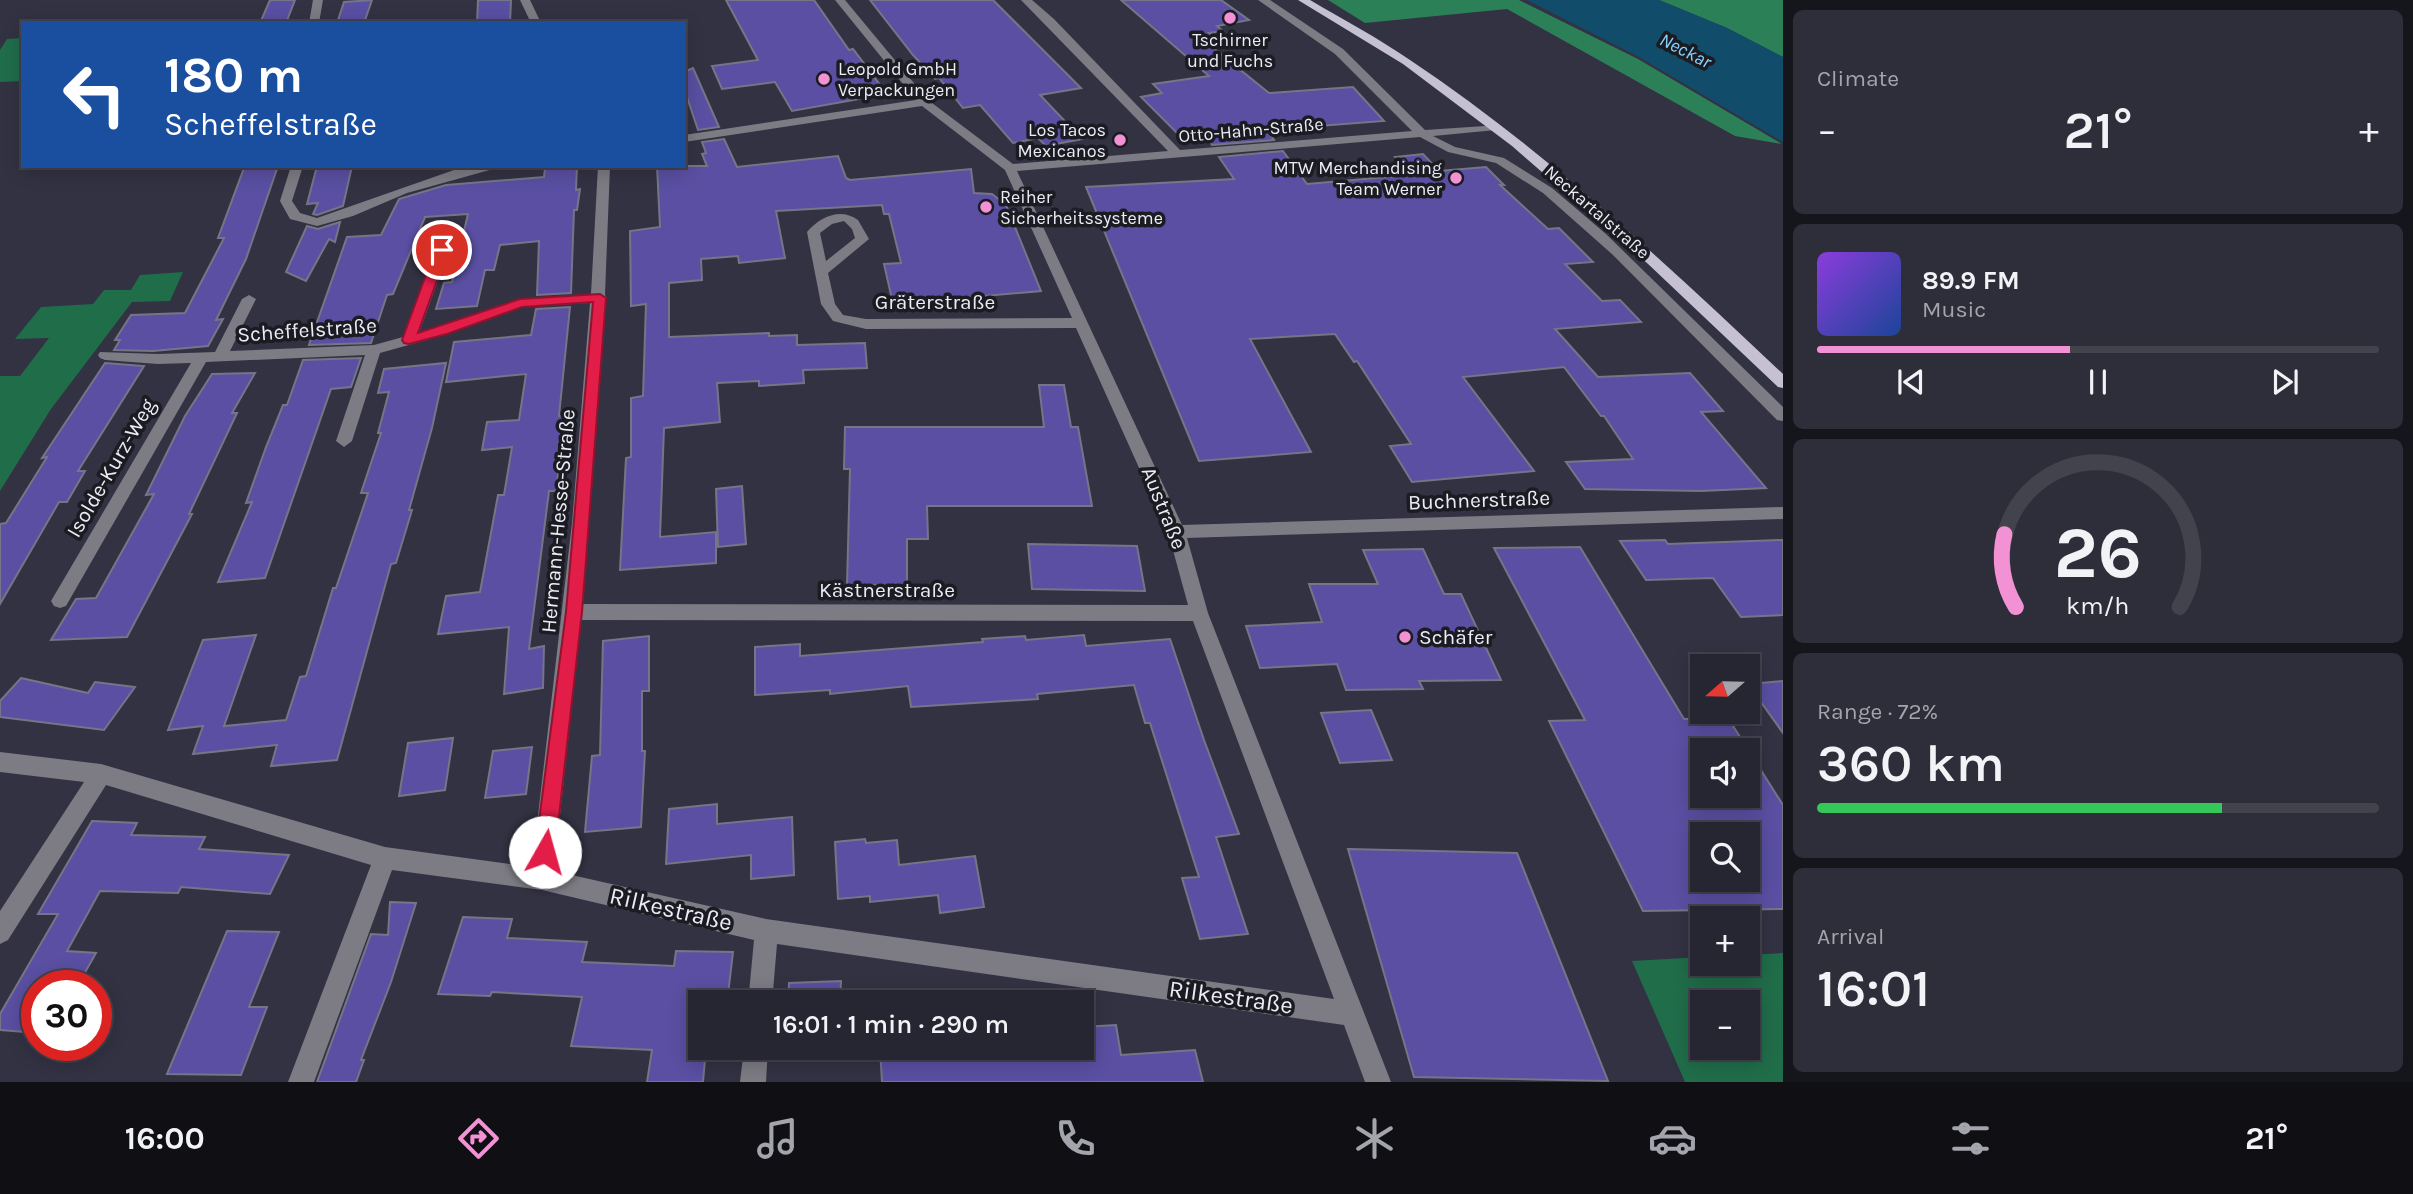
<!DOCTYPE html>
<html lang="en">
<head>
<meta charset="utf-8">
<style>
  body { margin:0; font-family:Karla,sans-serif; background:#2e2e3a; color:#f1f3f6; height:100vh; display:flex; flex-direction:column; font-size:26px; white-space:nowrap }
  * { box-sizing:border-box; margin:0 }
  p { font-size:23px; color:#a4a5ac }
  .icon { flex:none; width:38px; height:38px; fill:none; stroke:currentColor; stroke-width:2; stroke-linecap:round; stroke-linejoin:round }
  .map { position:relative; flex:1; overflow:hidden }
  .sheet { display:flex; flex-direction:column; gap:10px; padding:10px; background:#15151c; width:630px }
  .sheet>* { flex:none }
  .hud { position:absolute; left:21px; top:21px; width:665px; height:147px; border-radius:0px; box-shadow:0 4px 18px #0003,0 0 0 2px #42434d; background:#1a4fa0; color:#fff; overflow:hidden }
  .needle { width:46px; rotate:250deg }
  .fabs { position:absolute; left:1690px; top:654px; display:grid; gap:14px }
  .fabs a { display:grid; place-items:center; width:70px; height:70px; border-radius:0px; background:#262632; box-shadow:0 4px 18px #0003,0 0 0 2px #42434d; font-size:35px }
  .speed { position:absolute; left:21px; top:970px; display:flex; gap:14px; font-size:35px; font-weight:700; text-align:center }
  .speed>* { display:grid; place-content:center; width:91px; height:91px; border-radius:50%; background:#262632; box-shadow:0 4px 18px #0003,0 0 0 2px #42434d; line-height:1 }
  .speed .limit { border:10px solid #d22; background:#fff; color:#111 }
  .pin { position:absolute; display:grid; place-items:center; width:60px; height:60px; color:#fff; margin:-30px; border:4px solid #fff; border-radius:50%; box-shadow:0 2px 7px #0007 }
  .me { position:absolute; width:77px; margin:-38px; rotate:7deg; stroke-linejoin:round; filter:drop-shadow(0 0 5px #0008) }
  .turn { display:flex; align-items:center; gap:24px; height:147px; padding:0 28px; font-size:32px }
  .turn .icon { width:91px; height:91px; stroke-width:2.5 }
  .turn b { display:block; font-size:49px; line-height:60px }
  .big { font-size:52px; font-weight:600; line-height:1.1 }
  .sheet .card { flex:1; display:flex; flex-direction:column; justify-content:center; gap:10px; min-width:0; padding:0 24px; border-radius:10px; background:#2e2e3a }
  .sheet .dial { align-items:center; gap:0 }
  .dial svg { height:182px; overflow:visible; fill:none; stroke:#42434d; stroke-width:7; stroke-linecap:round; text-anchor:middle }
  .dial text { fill:#f1f3f6; stroke:none }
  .song { display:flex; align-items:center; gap:21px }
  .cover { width:84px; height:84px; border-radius:10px; background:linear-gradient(135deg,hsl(270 70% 55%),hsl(220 70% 35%)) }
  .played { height:7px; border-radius:4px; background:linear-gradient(90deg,#f391d5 45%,#42434d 45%) }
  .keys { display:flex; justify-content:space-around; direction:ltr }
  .heat { display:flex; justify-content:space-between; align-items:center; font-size:38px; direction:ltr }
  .charge { height:10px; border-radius:5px; background:linear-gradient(90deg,#34c759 72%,#42434d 0) }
  .trip { position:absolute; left:688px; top:990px; width:406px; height:70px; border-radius:0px; background:#262632; box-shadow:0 4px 18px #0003,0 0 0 2px #42434d; font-weight:600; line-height:70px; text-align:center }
  .dock { display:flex; height:112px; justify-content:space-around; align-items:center; background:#0f0f14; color:#a4a5ac }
  .dock .icon { width:49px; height:49px }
  .dock .on { color:#f391d5 }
  .dock b { font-size:32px; color:#f1f3f6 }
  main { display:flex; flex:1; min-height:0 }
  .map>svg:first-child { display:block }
  .green { fill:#206d4a; fill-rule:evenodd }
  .forest { fill:#2b8058 }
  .water { fill:#114d6b }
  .building { fill:#5a4fa2; stroke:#757588; stroke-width:2; fill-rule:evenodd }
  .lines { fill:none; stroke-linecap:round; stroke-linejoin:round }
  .minor { fill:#7d7b83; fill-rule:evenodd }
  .major { fill:#c5c1d3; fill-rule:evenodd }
  .route { fill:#e11d48; stroke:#92132f; stroke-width:2 }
  .poi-dot { fill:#f391d5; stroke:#1b1b22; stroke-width:2.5 }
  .labels { text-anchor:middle; stroke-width:7; stroke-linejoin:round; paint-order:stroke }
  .far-poi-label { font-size:18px; fill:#ececf7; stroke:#1b1b22; text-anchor:start }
  .far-street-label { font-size:18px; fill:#ececf7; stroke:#1b1b22 }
  .far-water-label { font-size:19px; font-style:italic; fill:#88d1fd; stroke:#1b1b22 }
  .street-label { font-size:21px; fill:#ececf7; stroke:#1b1b22 }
  .poi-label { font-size:21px; fill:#ececf7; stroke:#1b1b22; text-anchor:start }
  .near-street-label { font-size:24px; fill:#ececf7; stroke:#1b1b22 }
</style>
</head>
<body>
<main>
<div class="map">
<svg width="1783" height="1082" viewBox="0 0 1783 1082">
  <rect width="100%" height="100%" fill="#323243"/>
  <!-- green -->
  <g class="green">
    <path d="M23,38V81L0,82V50L7,39Z"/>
    <path d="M183,272L170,301L132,302L51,409L0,491V376H20L49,338L15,339L41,307L93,304L104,290H131L140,275Z"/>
    <path d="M1783,953V1082H1685L1632,961L1703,957V964H1748V955ZM1703,1003H1748V1048H1703Z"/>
  </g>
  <!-- forest -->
  <g class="forest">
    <path d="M1328,0H1519L1638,59L1782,144L1735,136L1507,9L1365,23Z"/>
    <path d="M1659,0H1783V57L1727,28Z"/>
  </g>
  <!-- water -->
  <path class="water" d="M1527,0H1659L1727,28L1783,57V142L1639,57Z"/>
  <!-- building -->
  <g class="building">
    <path d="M270,0H295L286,23H260Z"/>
    <path d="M372,0L364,23H337L344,2Z"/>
    <path d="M478,0H511L510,23H477Z"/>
    <path d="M726,0H814L849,50L853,49L887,94L792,111L775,82L722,89L712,66L758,60Z"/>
    <path d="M870,0H993L1081,88L1040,95L1082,139L1046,146L1038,138L1013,143L980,105L963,108L939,78L935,79L913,55Z"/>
    <path d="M1121,0H1221L1249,20L1217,26L1223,31L1209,33L1223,45L1212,47L1269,93L1353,87L1384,121L1267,130L1274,140L1212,145L1205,135L1181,137L1141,97L1162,93L1153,84L1209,76Z"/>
    <path d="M693,68L719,127L698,130L684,88V72Z"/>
    <path d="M724,139L737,167L838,156L846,178L850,180L971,169L974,193L992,194L1006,205L1041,291L893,304L884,264L901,263L889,214H884L882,205L776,211L785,258L739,263L738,256L701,259L702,280L669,283V337L769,333V336L797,335V345L865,343L867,368L803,370L804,383L759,386V381L717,383L720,422L664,428L660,537L716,532V563L620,570L626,458L631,457V398L643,396L646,304L631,306L630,231L660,227L657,166H707L702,154L706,153L702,142Z"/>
    <path d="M1283,151L1307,184L1412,175L1395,157L1423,154L1439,171L1486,167L1504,185H1500L1548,229L1559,228L1593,262L1565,264L1602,301L1620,300L1641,322L1555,329L1598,377L1690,373L1723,411L1701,412L1766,488L1701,491L1585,489L1566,462L1633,459L1604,416H1601L1564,367L1463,377L1534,471L1412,482L1390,446L1411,444L1357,361L1354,362L1335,334L1250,339L1311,452L1199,461L1086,187L1234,179L1219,157Z"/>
    <path d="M278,166L246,259L216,320L223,319L208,346L153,351L114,350L120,340H115L131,315L185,313L224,238H218L244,168Z"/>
    <path d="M317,166H352L343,206L317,215L313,214L318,203L307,204Z"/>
    <path d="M577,166L576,190L580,189L577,210H574L571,293L537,295L539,241L500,245L494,270H485L477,306L436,309L444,283L452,282L468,214L425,217L393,294L387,295L371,343L309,345L347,237L381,235L399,199L446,185L544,177L545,168Z"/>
    <path d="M340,222L335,242L329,239L306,281L286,272L307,226L318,229Z"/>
    <path d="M570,307L559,416H563L557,460H560L556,491H549L529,649L544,646L543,688L504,694L509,627L438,634L446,596L480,592L498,495H504L512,447L482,450L487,422L519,420L526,374L446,382L454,342L531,335L536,309Z"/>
    <path d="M361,358L351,387L331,389L265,578L218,582L252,502L246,503L266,447L283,405H287L303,360Z"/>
    <path d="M105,363L144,366L78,471H85L67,502H59L0,604V524L6,523L47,457L42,458Z"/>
    <path d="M446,363L432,428L409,510H412L396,563L391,564L337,760L271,766L277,745L193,754L203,726L168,730L203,640L256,635L224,726L286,720L300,677L306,676L333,588H336L368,493H361L381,433H378L389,392L378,393L384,369Z"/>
    <path d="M255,373L232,413H237L189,514H192L127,637L51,640L76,599L96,598L154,494L146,495L185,416L212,374Z"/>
    <path d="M1039,385H1064L1071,427H1078L1092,506H927L928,539H907V585H847L850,469H844L845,427H1044Z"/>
    <path d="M742,486L746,544L718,547L716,489Z"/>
    <path d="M1665,540L1668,544L1783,540V615L1741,617L1713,578L1646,580L1620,541Z"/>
    <path d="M1028,544L1137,546L1145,591L1032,589Z"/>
    <path d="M1580,547L1684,719L1728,718L1783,805V909L1643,911L1549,721L1585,720L1494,548ZM1703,751H1748V796H1703ZM1703,835H1748V880H1703Z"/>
    <path d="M1423,549L1444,594H1461L1501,680L1419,681L1423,689L1346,690L1337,664L1260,668L1246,626L1322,622L1309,584H1378L1363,550Z"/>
    <path d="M1084,635L1086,646L1170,639L1204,740L1239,834L1216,837L1248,934L1200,939L1182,878L1199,877L1150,723H1145L1134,685L1037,694L1038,699L911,707L908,686L830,694V690L755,695V647L800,644V656L983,642L982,639L1025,636L1026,640Z"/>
    <path d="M649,636V691H642V751H645L641,827L585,832L592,756L600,755L603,641Z"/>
    <path d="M21,678L88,693L95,682L135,687L104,730L0,717V701Z"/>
    <path d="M1783,681V733L1748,684Z"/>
    <path d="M1371,710L1392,760L1340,763L1321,713Z"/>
    <path d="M453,738L445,790L399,796L408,743Z"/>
    <path d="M532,747L526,794L485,798L493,751Z"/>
    <path d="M717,804V824L792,817L794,875L751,879V855L666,864L669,809Z"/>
    <path d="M92,821L137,823L131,835L205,837L199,849L289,855L270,894L181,887L178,893L100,891L67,951L96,953L78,985H37V1033L0,1030V1014L58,914H38Z"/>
    <path d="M865,839L866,843L897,840L899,865L975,856L984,907L940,913L938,895L870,902V896L838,899L835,842Z"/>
    <path d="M1348,849L1517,853L1608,1081L1414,1077Z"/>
    <path d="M390,902L416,903L391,982L361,1060H364L356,1082H317L371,934L388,935Z"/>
    <path d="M463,917L512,919L507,938L587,942L582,962L674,966L676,951L733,952L727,1003H700V1048H706L703,1082H647L652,1050L571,1046L582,997L492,992L490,996L438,994Z"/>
    <path d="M227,931L279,932L249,1007H267L241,1075L167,1074Z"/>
    <path d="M841,981L840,1003H788L789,983Z"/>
    <path d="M1116,1025L1121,1055L1195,1050L1203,1082H882L880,1048H946L947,1051L1082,1048V1027Z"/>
  </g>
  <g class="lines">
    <!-- minor -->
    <g class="minor">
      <path d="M313,0H323L319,23H309Z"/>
      <path d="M520,0H530L541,23H531Z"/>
      <path d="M835,0H845L928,100L1013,164L1168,151L1021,0H1032L1054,19L1180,150L1412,131L1335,54L1258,0H1270L1343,49L1425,130L1500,125L1502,127L1496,130L1433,136L1455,147L1504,158L1552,188L1606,234L1783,407V421L1777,420L1613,255L1543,193L1496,163L1448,152L1420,137L1017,171L1182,525L1783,507V519L1187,538L1208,613L1391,1082H1365L1344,1025L777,944L772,1003H748L754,940L542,890L392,870L314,1082H288L371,865L106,785L8,940L0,944V911L84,782L0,772V752L101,764L385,847L532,867L572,523L590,303L522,307L448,334L380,353L352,441L344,447L336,441L365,355L206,362L66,606L60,608L54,606L51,601L191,363L158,364L105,360L100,358L98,355L100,352L158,354L215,352L242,299L249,295L256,299L230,351L374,345L403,337L435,250L442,246L449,250L419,333L520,299L591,294L598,166H610L605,295L607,298L605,301L582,604L1188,605L1168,532L1076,328L866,329L833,321L821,304L807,232C820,217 840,207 858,220L869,239L828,273L835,304L843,315L866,319L1072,318L1005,170L922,106L684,142V135L916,100ZM844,221L852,229L855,238L826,261L820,233L832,224ZM581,620L1193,621L1334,999L766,919L554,871Z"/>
      <path d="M291,166H303L292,201L300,213L317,218L454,170L476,166H504L407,193L353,216L317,226L290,219L280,201Z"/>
      <path d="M744,1048H768L766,1082H740Z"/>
    </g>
    <!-- major -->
    <path class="major" d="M1298,0H1310C1344,20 1378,38 1410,60C1545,150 1665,263 1783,374V388L1778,387L1647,263L1512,146L1403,64Z"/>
  </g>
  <!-- route -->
  <path class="route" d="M442,246L448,250L418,333L520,299L600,294L606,298L582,612L555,852L553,859L545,862L538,859L535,852L566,612L593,302L522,307L447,334L409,344L404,343L402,340L435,250Z"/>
  <!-- markers -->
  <g class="poi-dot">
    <circle cx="1230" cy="18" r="7"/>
    <circle cx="824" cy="79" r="7"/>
    <circle cx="1120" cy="140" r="7"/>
    <circle cx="1456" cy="178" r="7"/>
    <circle cx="986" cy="207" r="7"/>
    <circle cx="1405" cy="637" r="7"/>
  </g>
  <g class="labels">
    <!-- far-poi labels -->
    <g class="far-poi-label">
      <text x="1230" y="46" text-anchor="middle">Tschirner<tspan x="1230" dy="21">und Fuchs</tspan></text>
      <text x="838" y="75">Leopold GmbH<tspan x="838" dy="21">Verpackungen</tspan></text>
      <text x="1106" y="136" text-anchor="end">Los Tacos<tspan x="1106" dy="21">Mexicanos</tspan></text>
      <text x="1442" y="174" text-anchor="end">MTW Merchandising<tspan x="1442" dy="21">Team Werner</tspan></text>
      <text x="1000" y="203">Reiher<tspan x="1000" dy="21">Sicherheitssysteme</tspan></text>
    </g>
    <!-- far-street labels -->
    <g class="far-street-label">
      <text transform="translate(1251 130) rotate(-5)" y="6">Otto-Hahn-Straße</text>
      <text transform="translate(1597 212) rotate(41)" y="6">Neckartalstraße</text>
    </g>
    <!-- far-water labels -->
    <g class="far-water-label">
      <text transform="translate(1686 50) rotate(27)" y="7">Neckar</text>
    </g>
    <!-- street labels -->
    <g class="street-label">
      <text x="935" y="309">Gräterstraße</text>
      <text transform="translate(307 330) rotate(-4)" y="7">Scheffelstraße</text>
      <text transform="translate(111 468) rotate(-60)" y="7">Isolde-Kurz-Weg</text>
      <text transform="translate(1479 500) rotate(-2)" y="7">Buchnerstraße</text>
      <text transform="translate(1164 508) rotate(68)" y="7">Austraße</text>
      <text transform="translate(558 521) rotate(-85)" y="7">Hermann-Hesse-Straße</text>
      <text x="887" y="597">Kästnerstraße</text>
    </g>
    <!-- poi labels -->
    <g class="poi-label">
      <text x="1419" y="644">Schäfer</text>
    </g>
    <!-- near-street labels -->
    <g class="near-street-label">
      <text transform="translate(671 909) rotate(13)" y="8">Rilkestraße</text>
      <text transform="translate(1231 997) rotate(8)" y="8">Rilkestraße</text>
    </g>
  </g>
</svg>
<div class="fabs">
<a><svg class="needle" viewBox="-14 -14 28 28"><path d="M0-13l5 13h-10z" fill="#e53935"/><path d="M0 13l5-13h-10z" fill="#a4a5ac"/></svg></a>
<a><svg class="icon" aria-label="sound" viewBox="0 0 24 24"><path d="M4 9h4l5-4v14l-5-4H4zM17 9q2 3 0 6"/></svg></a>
<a><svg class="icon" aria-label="search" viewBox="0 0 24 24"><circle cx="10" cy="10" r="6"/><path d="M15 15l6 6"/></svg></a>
<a>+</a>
<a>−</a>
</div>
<div class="speed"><div class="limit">30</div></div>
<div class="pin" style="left:442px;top:250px;background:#d93025"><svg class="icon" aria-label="arrive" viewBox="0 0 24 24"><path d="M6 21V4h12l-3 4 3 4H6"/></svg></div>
<svg class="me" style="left:545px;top:852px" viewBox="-20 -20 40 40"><circle r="19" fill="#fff"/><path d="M0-13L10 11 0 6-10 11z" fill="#e11d48"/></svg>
<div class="trip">16:01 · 1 min · 290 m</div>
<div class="hud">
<div class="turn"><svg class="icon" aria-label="left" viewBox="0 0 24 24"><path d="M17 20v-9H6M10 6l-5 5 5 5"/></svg><div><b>180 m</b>Scheffelstraße</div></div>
</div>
</div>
<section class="sheet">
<div class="card"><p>Climate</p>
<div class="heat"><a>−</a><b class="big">21°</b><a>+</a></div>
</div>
<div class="card">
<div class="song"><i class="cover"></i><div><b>89.9 FM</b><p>Music</p></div></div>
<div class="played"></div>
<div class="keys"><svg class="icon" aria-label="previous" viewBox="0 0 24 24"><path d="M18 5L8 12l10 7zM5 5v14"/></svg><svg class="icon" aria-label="pause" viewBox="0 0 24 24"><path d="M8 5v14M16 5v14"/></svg><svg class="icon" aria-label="next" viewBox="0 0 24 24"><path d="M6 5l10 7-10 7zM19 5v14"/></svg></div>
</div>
<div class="card dial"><svg viewBox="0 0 100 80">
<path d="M14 69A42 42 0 1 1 86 69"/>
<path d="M14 69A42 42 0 0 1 9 37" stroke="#f391d5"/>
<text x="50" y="56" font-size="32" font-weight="700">26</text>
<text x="50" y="72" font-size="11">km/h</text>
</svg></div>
<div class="card"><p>Range · 72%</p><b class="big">360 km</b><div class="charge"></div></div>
<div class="card"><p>Arrival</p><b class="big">16:01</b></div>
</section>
</main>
<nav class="dock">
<b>16:00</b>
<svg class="icon on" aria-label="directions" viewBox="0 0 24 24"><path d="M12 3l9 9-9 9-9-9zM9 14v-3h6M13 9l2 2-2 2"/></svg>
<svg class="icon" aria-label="music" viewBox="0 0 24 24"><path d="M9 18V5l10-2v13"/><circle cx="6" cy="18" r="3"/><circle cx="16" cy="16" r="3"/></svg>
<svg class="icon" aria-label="phone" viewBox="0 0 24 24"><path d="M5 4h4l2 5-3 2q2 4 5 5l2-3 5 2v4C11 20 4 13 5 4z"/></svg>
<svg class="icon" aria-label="climate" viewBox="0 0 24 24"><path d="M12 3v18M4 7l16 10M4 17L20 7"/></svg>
<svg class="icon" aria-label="car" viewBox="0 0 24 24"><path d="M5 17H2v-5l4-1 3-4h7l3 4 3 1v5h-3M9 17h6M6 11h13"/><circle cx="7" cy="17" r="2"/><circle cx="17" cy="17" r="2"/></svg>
<svg class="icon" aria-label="filters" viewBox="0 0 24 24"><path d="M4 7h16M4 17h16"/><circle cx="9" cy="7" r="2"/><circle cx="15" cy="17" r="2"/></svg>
<b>21°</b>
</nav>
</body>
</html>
